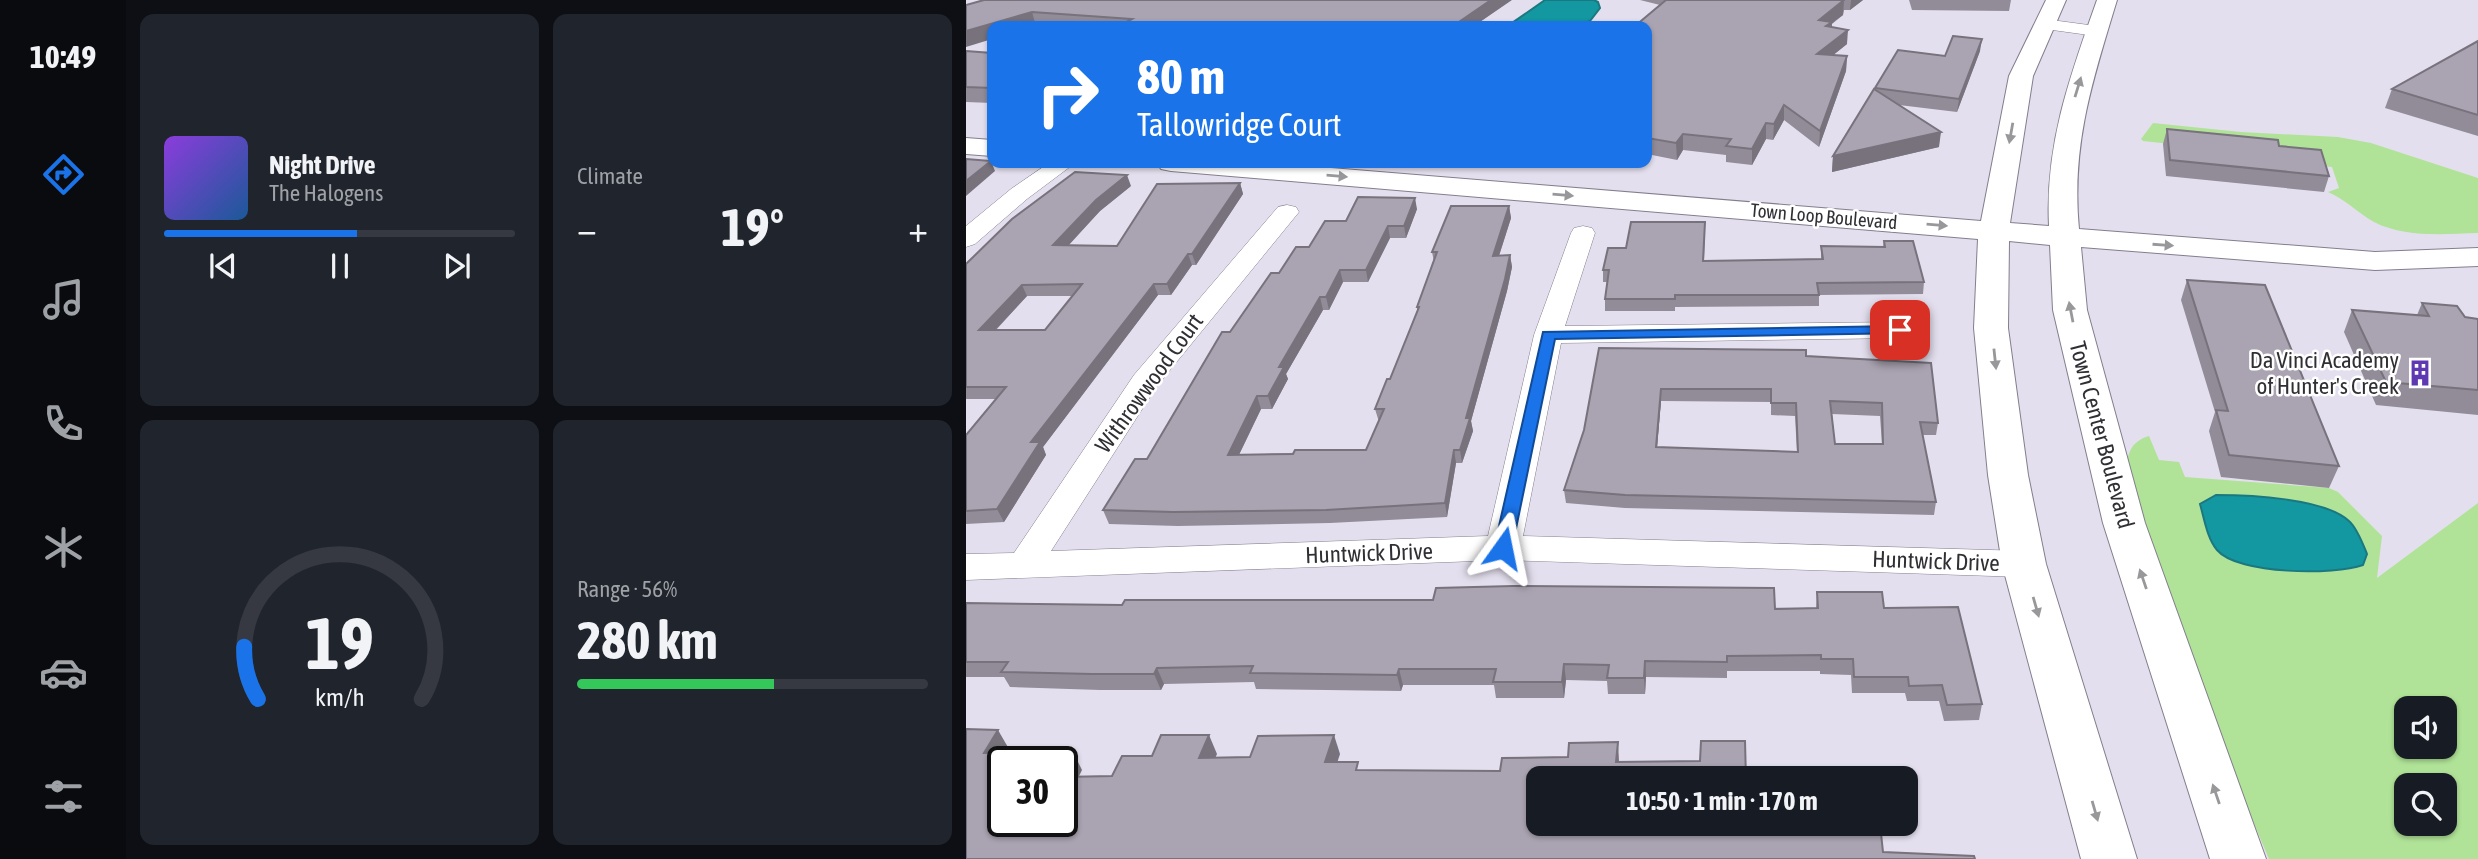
<!DOCTYPE html>
<html lang="en">
<head>
<meta charset="utf-8">
<style>
  body { margin:0; font-family:"Asap Condensed",sans-serif; background:#20242c; color:#f1f3f6; height:100vh; display:flex; flex-direction:column; font-size:26px; white-space:nowrap }
  * { box-sizing:border-box; margin:0 }
  p { font-size:23px; color:#9ea1a6 }
  .icon { flex:none; width:38px; height:38px; fill:none; stroke:currentColor; stroke-width:2; stroke-linecap:round; stroke-linejoin:round }
  .map { position:relative; flex:1; overflow:hidden }
  .panel { display:flex; flex-direction:column; gap:14px; padding:14px; background:#0d0f14; width:840px }
  .panel>* { flex:none }
  .guide { position:absolute; left:21px; top:21px; width:665px; height:147px; border-radius:14px; box-shadow:0 2px 5px #0004; background:#1a73e8; color:#fff; overflow:hidden }
  .buttons { position:absolute; left:1428px; top:696px; display:grid; gap:14px }
  .buttons a { display:grid; place-items:center; width:63px; height:63px; border-radius:14px; background:#171b24; box-shadow:0 2px 5px #0004; font-size:35px }
  .speed { position:absolute; left:21px; top:746px; display:flex; gap:14px; font-size:35px; font-weight:700; text-align:center }
  .speed>* { display:grid; place-content:center; width:91px; height:91px; border-radius:50%; background:#171b24; box-shadow:0 2px 5px #0004; line-height:1 }
  .speed .limit { border:4px solid #111; border-radius:10px; background:#fff; color:#111 }
  .pin { position:absolute; display:grid; place-items:center; width:60px; height:60px; color:#fff; margin:-30px; border-radius:14px; box-shadow:0 4px 10px #0006 }
  .me { position:absolute; width:77px; margin:-38px; rotate:12deg; stroke-linejoin:round; filter:drop-shadow(0 0 5px #0008) }
  .turn { display:flex; align-items:center; gap:24px; height:147px; padding:0 35px; font-size:32px }
  .turn .icon { width:91px; height:91px; stroke-width:2.5 }
  .turn b { display:block; font-size:49px; line-height:60px }
  .big { font-size:52px; font-weight:700; line-height:1.1 }
  .panel .tile { flex:1; display:flex; flex-direction:column; justify-content:center; gap:10px; min-width:0; padding:0 24px; border-radius:14px; background:#20242c }
  .panel .dial { align-items:center; gap:0 }
  .dial svg { height:182px; overflow:visible; fill:none; stroke:#363941; stroke-width:7; stroke-linecap:round; text-anchor:middle }
  .dial text { fill:#f1f3f6; stroke:none }
  .song { display:flex; align-items:center; gap:21px }
  .cover { width:84px; height:84px; border-radius:10px; background:linear-gradient(135deg,hsl(270 70% 55%),hsl(210 70% 35%)) }
  .played { height:7px; border-radius:4px; background:linear-gradient(90deg,#1a73e8 55%,#363941 55%) }
  .keys { display:flex; justify-content:space-around; direction:ltr }
  .heat { display:flex; justify-content:space-between; align-items:center; font-size:38px; direction:ltr }
  .charge { height:10px; border-radius:5px; background:linear-gradient(90deg,#34c759 56%,#363941 0) }
  .panel .tiles { flex:1; display:grid; gap:14px; grid-template-columns:repeat(2,1fr) }
  .trip { position:absolute; left:560px; top:766px; width:392px; height:70px; border-radius:14px; background:#171b24; box-shadow:0 2px 5px #0004; font-weight:700; line-height:70px; text-align:center }
  main { display:flex; flex:1; min-height:0 }
  .tabs { display:flex; flex-direction:column; width:126px; justify-content:space-around; align-items:center; background:#090b0e; color:#9ea1a6 }
  .tabs .icon { width:49px; height:49px }
  .tabs .on { color:#1a73e8 }
  .tabs b { font-size:32px; color:#f1f3f6 }
  .map>svg:first-child { display:block }
  .green { fill:#b0e397; fill-rule:evenodd }
  .water { fill:#1397a0; stroke:#1c7880; stroke-width:2 }
  .lines { fill:none; stroke-linecap:round; stroke-linejoin:round }
  .street-casing { stroke:#837e8c; stroke-width:1 }
  .secondary-casing { stroke:#837e8c; stroke-width:2 }
  .street { fill:#fff; fill-rule:evenodd }
  .secondary { fill:#fff; fill-rule:evenodd }
  .wall { fill:#928c98; fill-rule:evenodd }
  .shaded-wall { fill:#77727c }
  .building { fill:#aaa3b1; stroke:#77727c; stroke-width:2; fill-rule:evenodd }
  .oneway { fill:#98979a }
  .route { fill:#1a73e8; stroke:#114b97; stroke-width:2 }
  .labels { text-anchor:middle; stroke-width:5; stroke-linejoin:round; paint-order:stroke }
  .far-street-label { font-size:19px; fill:#302f34; stroke:#fff }
  .poi-label { font-size:23px; fill:#302f34; stroke:#fff; text-anchor:end }
  .street-label { font-size:23px; fill:#302f34; stroke:#fff }
</style>
</head>
<body>
<main>
<nav class="tabs">
<b>10:49</b>
<svg class="icon on" aria-label="directions" viewBox="0 0 24 24"><path d="M12 3l9 9-9 9-9-9zM9 14v-3h6M13 9l2 2-2 2"/></svg>
<svg class="icon" aria-label="music" viewBox="0 0 24 24"><path d="M9 18V5l10-2v13"/><circle cx="6" cy="18" r="3"/><circle cx="16" cy="16" r="3"/></svg>
<svg class="icon" aria-label="phone" viewBox="0 0 24 24"><path d="M5 4h4l2 5-3 2q2 4 5 5l2-3 5 2v4C11 20 4 13 5 4z"/></svg>
<svg class="icon" aria-label="climate" viewBox="0 0 24 24"><path d="M12 3v18M4 7l16 10M4 17L20 7"/></svg>
<svg class="icon" aria-label="car" viewBox="0 0 24 24"><path d="M5 17H2v-5l4-1 3-4h7l3 4 3 1v5h-3M9 17h6M6 11h13"/><circle cx="7" cy="17" r="2"/><circle cx="17" cy="17" r="2"/></svg>
<svg class="icon" aria-label="filters" viewBox="0 0 24 24"><path d="M4 7h16M4 17h16"/><circle cx="9" cy="7" r="2"/><circle cx="15" cy="17" r="2"/></svg>
</nav>
<section class="panel">
<div class="tiles">
<div class="tile">
<div class="song"><i class="cover"></i><div><b>Night Drive</b><p>The Halogens</p></div></div>
<div class="played"></div>
<div class="keys"><svg class="icon" aria-label="previous" viewBox="0 0 24 24"><path d="M18 5L8 12l10 7zM5 5v14"/></svg><svg class="icon" aria-label="pause" viewBox="0 0 24 24"><path d="M8 5v14M16 5v14"/></svg><svg class="icon" aria-label="next" viewBox="0 0 24 24"><path d="M6 5l10 7-10 7zM19 5v14"/></svg></div>
</div>
<div class="tile"><p>Climate</p>
<div class="heat"><a>−</a><b class="big">19°</b><a>+</a></div>
</div>
<div class="tile dial"><svg viewBox="0 0 100 80">
<path d="M14 69A42 42 0 1 1 86 69"/>
<path d="M14 69A42 42 0 0 1 8 46" stroke="#1a73e8"/>
<text x="50" y="56" font-size="32" font-weight="700">19</text>
<text x="50" y="72" font-size="11">km/h</text>
</svg></div>
<div class="tile"><p>Range · 56%</p><b class="big">280 km</b><div class="charge"></div></div>
</div>
</section>
<div class="map">
<svg width="1512" height="859" viewBox="0 0 1512 859">
  <rect width="100%" height="100%" fill="#e4dfee"/>
  <!-- green -->
  <g class="green">
    <path d="M1187,123L1275,132L1372,137L1405,143L1512,178V233C1478,234 1439,238 1408,222C1392,213 1379,199 1362,192L1373,188L1366,167L1308,161L1307,155L1177,141L1175,139Z"/>
    <path d="M1183,436L1193,460L1213,462L1219,477L1363,488L1372,492L1416,536L1411,578L1512,503V859H1303L1254,743L1160,471C1161,454 1165,441 1183,436ZM1440,709H1479V747H1440ZM1440,786H1479V824H1440Z"/>
  </g>
  <!-- water -->
  <g class="water">
    <path d="M579,0H628L632,2L634,8L624,21L613,26H549L546,23Z"/>
    <path d="M1250,495C1283,495 1358,498 1383,521C1391,528 1397,544 1401,554L1397,565C1369,575 1272,575 1251,550C1241,538 1238,518 1234,504Z"/>
  </g>
  <g class="lines">
    <!-- street casing -->
    <g class="street-casing">
      <g id="street">
        <path d="M1078,19L1130,26L1139,31L1130,36L1072,28L1069,24L1072,20Z"/>
        <path d="M83,163H109L61,199L9,244L0,247V226L45,189Z"/>
        <path d="M321,205L330,207L333,212L191,386L85,551L522,536L568,335L605,233L608,228L617,226L626,228L629,233L599,326L935,322L945,324L949,330L945,336L935,338L595,343L557,536L1058,551L1071,555L1076,564L1071,573L1058,577L537,560L0,580V554L48,553L168,375L312,207Z"/>
      </g>
    </g>
    <!-- secondary casing -->
    <g class="secondary-casing">
      <g id="secondary">
        <path d="M1080,0H1100L1067,76L1044,223L1083,226C1079,144 1104,76 1131,0H1151C1127,79 1105,144 1113,229L1409,252L1512,248V266L1409,270L1115,247L1121,310L1179,523L1300,859H1244L1137,523L1087,310L1084,245L1043,241L1042,328L1062,475L1080,564L1171,859H1115L1036,564L1022,475L1008,328L1012,239L205,171L195,169L191,163H303L1015,221L1043,76Z"/>
        <path d="M0,138L26,140V156L0,154Z"/>
      </g>
    </g>
    <!-- street -->
    <use href="#street" class="street"/>
    <!-- secondary -->
    <use href="#secondary" class="secondary"/>
  </g>
  <!-- wall -->
  <g class="wall">
    <path d="M674,0H897L884,10H878L877,15L866,24V27L881,44L867,55L881,56L880,71L853,147L818,120L807,140L800,139L786,165L760,162V155L717,150L711,160L681,154V26L694,5Z"/>
    <path d="M943,0H1045L1043,11L946,10Z"/>
    <path d="M542,2L508,26H26L0,5Z"/>
    <path d="M1512,41V136L1419,108L1426,89Z"/>
    <path d="M0,51L26,53V103L0,102Z"/>
    <path d="M1014,51L991,112L933,105L973,147L866,172L867,156L909,88L979,56Z"/>
    <path d="M1201,129L1313,146L1363,176L1358,192L1200,176L1197,144Z"/>
    <path d="M274,183L277,194L230,265H226L205,295H192L77,447L80,455L38,522L0,524V435L30,399H0V264L165,186L134,211L102,245L151,246ZM61,296H106L79,330H30Z"/>
    <path d="M543,206L545,218L533,256L544,255L546,267L541,291L505,421L507,431L496,463H490L481,517L364,523L212,526L143,524L137,510L181,459L264,332L313,273L343,247L380,221L451,209L440,238H424L402,282H377L363,310H357L320,374L322,379L306,409H295L273,455L400,450L413,422L409,409L424,379L451,311V307L468,262L466,252Z"/>
    <path d="M739,233L738,261L855,259V246L917,247L918,241L958,282L957,294L853,295V306L709,307V311H639V299L641,282H637V270L660,248Z"/>
    <path d="M1221,280L1373,466L1363,488L1255,477L1243,431L1249,412L1215,300Z"/>
    <path d="M1456,303L1499,317L1512,319V415L1410,405L1378,332L1386,310L1451,315Z"/>
    <path d="M633,348L840,356L972,423L970,435H957L970,502L968,515L659,508L600,503L598,490L618,430ZM695,401L805,402V415L829,416L831,452L691,447ZM866,414L914,416L916,444H869Z"/>
    <path d="M851,592L918,608L1016,704L1013,720L978,721L973,701H941L939,693H886L885,675L854,674V671H761V678L680,677L679,694H642L641,681L600,680L598,698H530L528,685H437L435,691L290,689L288,682L198,684L195,690H134L44,687L38,677H0V603L156,605L850,608Z"/>
  </g>
  <!-- shaded-wall -->
  <g class="shaded-wall">
    <path d="M525,0H546L508,26H490V24Z"/>
    <path d="M885,0H897L884,10Z"/>
    <path d="M878,1L877,15L866,23L865,36L853,20Z"/>
    <path d="M66,12L70,26H26V39L0,47V31Z"/>
    <path d="M882,30L881,44L850,69L851,54Z"/>
    <path d="M1016,39L1014,51L991,112L993,99Z"/>
    <path d="M881,56L880,71L853,147L854,131Z"/>
    <path d="M818,105V120L807,140L808,124Z"/>
    <path d="M800,123V139L786,165V149Z"/>
    <path d="M975,132L973,147L866,172L867,156Z"/>
    <path d="M717,134V150L711,160L710,143Z"/>
    <path d="M25,161L29,171L0,196V181Z"/>
    <path d="M161,175L165,186L134,211L92,257L87,245L130,200Z"/>
    <path d="M274,183L277,194L230,265L226,254Z"/>
    <path d="M449,198L451,209L440,238L438,226Z"/>
    <path d="M543,206L545,218L529,268L527,256Z"/>
    <path d="M422,226L424,238L402,282L400,270Z"/>
    <path d="M222,254L226,265L205,295L201,284Z"/>
    <path d="M544,255L546,267L541,291L505,421L507,431L496,463L494,450L500,418Z"/>
    <path d="M374,270L377,282L363,310L360,297Z"/>
    <path d="M188,284L192,295L77,447L80,455L38,522L31,509L65,442Z"/>
    <path d="M56,285L61,296L18,342L13,330Z"/>
    <path d="M354,297L357,310L320,374L322,379L306,409L302,396L313,367Z"/>
    <path d="M695,389V401L690,460V447Z"/>
    <path d="M291,396L295,409L266,469L262,455Z"/>
    <path d="M488,450L490,463L481,517L479,503Z"/>
    <path d="M679,661L680,677L679,694L678,678Z"/>
    <path d="M598,664L600,680L598,698L596,682Z"/>
    <path d="M191,668L198,684L195,690L188,674Z"/>
    <path d="M433,669L437,685L435,691L431,675Z"/>
    <path d="M32,730L43,749L30,772L18,753Z"/>
    <path d="M243,735L251,754L241,777L233,758Z"/>
    <path d="M368,735L374,754L365,782L359,762Z"/>
    <path d="M652,742L653,761L652,779L650,762Z"/>
    <path d="M106,750L116,770L103,796L96,784V769Z"/>
  </g>
  <!-- building -->
  <g class="building">
    <path d="M18,0H525L490,24L495,25L493,26H153L166,19L66,12L0,31V5Z"/>
    <path d="M700,0H878L853,20L866,22L860,26L882,30L851,54L881,56L854,131L818,105L808,124L800,123L786,149L760,146L765,139L717,134L710,143L681,138V26H669Z"/>
    <path d="M987,36L1016,39L993,99L909,88L932,50L979,56Z"/>
    <path d="M1512,41V115L1426,89Z"/>
    <path d="M0,51L26,53V88L0,87Z"/>
    <path d="M908,89L975,132L867,156Z"/>
    <path d="M1201,129L1312,140L1313,146L1355,150L1363,176L1204,160Z"/>
    <path d="M0,159L25,161L0,181Z"/>
    <path d="M109,172L161,175L130,200L87,245L151,246L191,184L274,183L226,254H222L201,284H188L65,442H74L31,509L0,511V435L40,387H0V264L46,219ZM116,284L79,330H13L56,285Z"/>
    <path d="M392,197L449,198L438,226H422L400,270H374L360,297H354L313,367H318L302,396H291L262,455L327,454L329,450H400L418,409H409L421,379H424L453,307H451L471,252H466L485,206H543L527,256L544,255L539,279L500,418H504L494,450H488L479,503L360,510L207,512L137,510L169,459H181L256,332H264L305,273H313L330,247H343L359,221H380Z"/>
    <path d="M665,222H739L737,261L857,259L855,246L919,247L918,241H947L958,282L851,283L853,295H709V299H639L643,270H637L642,248H660Z"/>
    <path d="M1221,280L1299,285L1373,466L1263,455L1250,410L1262,411Z"/>
    <path d="M1456,303L1491,306L1499,317L1512,319V390L1420,382L1386,310L1463,316Z"/>
    <path d="M633,348L840,350V356L965,363L972,423L954,422L970,502L659,495L598,490L618,430ZM695,389H805V403H830L832,452L690,447ZM864,401L916,403L917,444H869Z"/>
    <path d="M547,586L808,588L809,609L852,608L851,592H916L918,608L992,607L1016,704L981,705L976,685L943,686L942,677H888L887,659H855V655L761,656V662L679,661L678,678H641L643,665L598,664L596,682H527L530,669H433L431,675L284,673L287,666L191,668L188,674H126L35,672L42,662H0V603L156,605L159,600H467L470,588Z"/>
    <path d="M0,729L32,730L18,753L106,750L96,769V761H37V821H96V777L146,776L156,756H186L195,735H243L233,758L284,757L292,736L368,735L359,762H392L390,770L534,771L536,758L602,757L603,743L652,742L650,762L734,761L735,741H779L780,779H572V824H914L917,852L1008,856L1009,859H0Z"/>
    <path d="M840,778L909,779H840Z"/>
  </g>
  <!-- one-way arrows -->
  <defs><path id="oneway-solid" d="M-6-.8H1V-3.2L6.5 0L1 3.2V.8H-6Z" transform="scale(1.75)"/></defs>
  <g class="oneway">
    <use href="#oneway-solid" transform="translate(1112 87) rotate(-73)"/>
    <use href="#oneway-solid" transform="translate(1045 133) rotate(100)"/>
    <use href="#oneway-solid" transform="translate(371 176) rotate(5)"/>
    <use href="#oneway-solid" transform="translate(597 195) rotate(5)"/>
    <use href="#oneway-solid" transform="translate(971 225) rotate(5)"/>
    <use href="#oneway-solid" transform="translate(1197 245) rotate(4)"/>
    <use href="#oneway-solid" transform="translate(1105 312) rotate(-101)"/>
    <use href="#oneway-solid" transform="translate(1029 359) rotate(84)"/>
    <use href="#oneway-solid" transform="translate(1177 579) rotate(-109)"/>
    <use href="#oneway-solid" transform="translate(1070 607) rotate(74)"/>
    <use href="#oneway-solid" transform="translate(1250 794) rotate(-109)"/>
    <use href="#oneway-solid" transform="translate(1129 811) rotate(74)"/>
  </g>
  <!-- route -->
  <path class="route" d="M934,326L940,327V333L589,339L546,548L543,553H530L528,548L577,332Z"/>
  <!-- icons -->
  <defs>
    <g id="building-bare" transform="scale(2.1)"><path d="M-4-6H4V6H1V3H-1V6H-4ZM-2.5-4.3h1.7v1.8h-1.7ZM.8-4.3h1.7v1.8H.8ZM-2.5-1h1.7V.8h-1.7ZM.8-1h1.7V.8H.8Z" fill="#5e39b1" stroke="#fff" stroke-width="2.5" paint-order="stroke"/></g>
  </defs>
  <g fill-rule="evenodd">
    <use href="#building-bare" x="1454" y="373"/>
  </g>
  <g class="labels">
    <!-- far-street labels -->
    <g class="far-street-label">
      <text transform="translate(858 216) rotate(5)" y="7">Town Loop Boulevard</text>
    </g>
    <!-- poi labels -->
    <g class="poi-label">
      <text x="1433" y="368">Da Vinci Academy<tspan x="1433" dy="26">of Hunter's Creek</tspan></text>
    </g>
    <!-- street labels -->
    <g class="street-label">
      <text transform="translate(183 383) rotate(-54)" y="8">Withrowwood Court</text>
      <text transform="translate(1136 435) rotate(75)" y="8">Town Center Boulevard</text>
      <text transform="translate(403 553) rotate(-2)" y="8">Huntwick Drive</text>
      <text transform="translate(970 561) rotate(2)" y="8">Huntwick Drive</text>
    </g>
  </g>
</svg>
<div class="buttons">
<a><svg class="icon" aria-label="sound" viewBox="0 0 24 24"><path d="M4 9h4l5-4v14l-5-4H4zM17 9q2 3 0 6"/></svg></a>
<a><svg class="icon" aria-label="search" viewBox="0 0 24 24"><circle cx="10" cy="10" r="6"/><path d="M15 15l6 6"/></svg></a>
</div>
<div class="speed"><div class="limit">30</div></div>
<div class="pin" style="left:934px;top:330px;background:#d93025"><svg class="icon" aria-label="arrive" viewBox="0 0 24 24"><path d="M6 21V4h12l-3 4 3 4H6"/></svg></div>
<svg class="me" style="left:537px;top:548px" viewBox="-20 -20 40 40"><path d="M0-17L14 15 0 8-14 15z" fill="#1a73e8" stroke="#fff" stroke-width="4"/></svg>
<div class="trip">10:50 · 1 min · 170 m</div>
<div class="guide">
<div class="turn"><svg class="icon" aria-label="right" viewBox="0 0 24 24"><path d="M7 20v-9h11M14 6l5 5-5 5"/></svg><div><b>80 m</b>Tallowridge Court</div></div>
</div>
</div>
</main>
</body>
</html>
